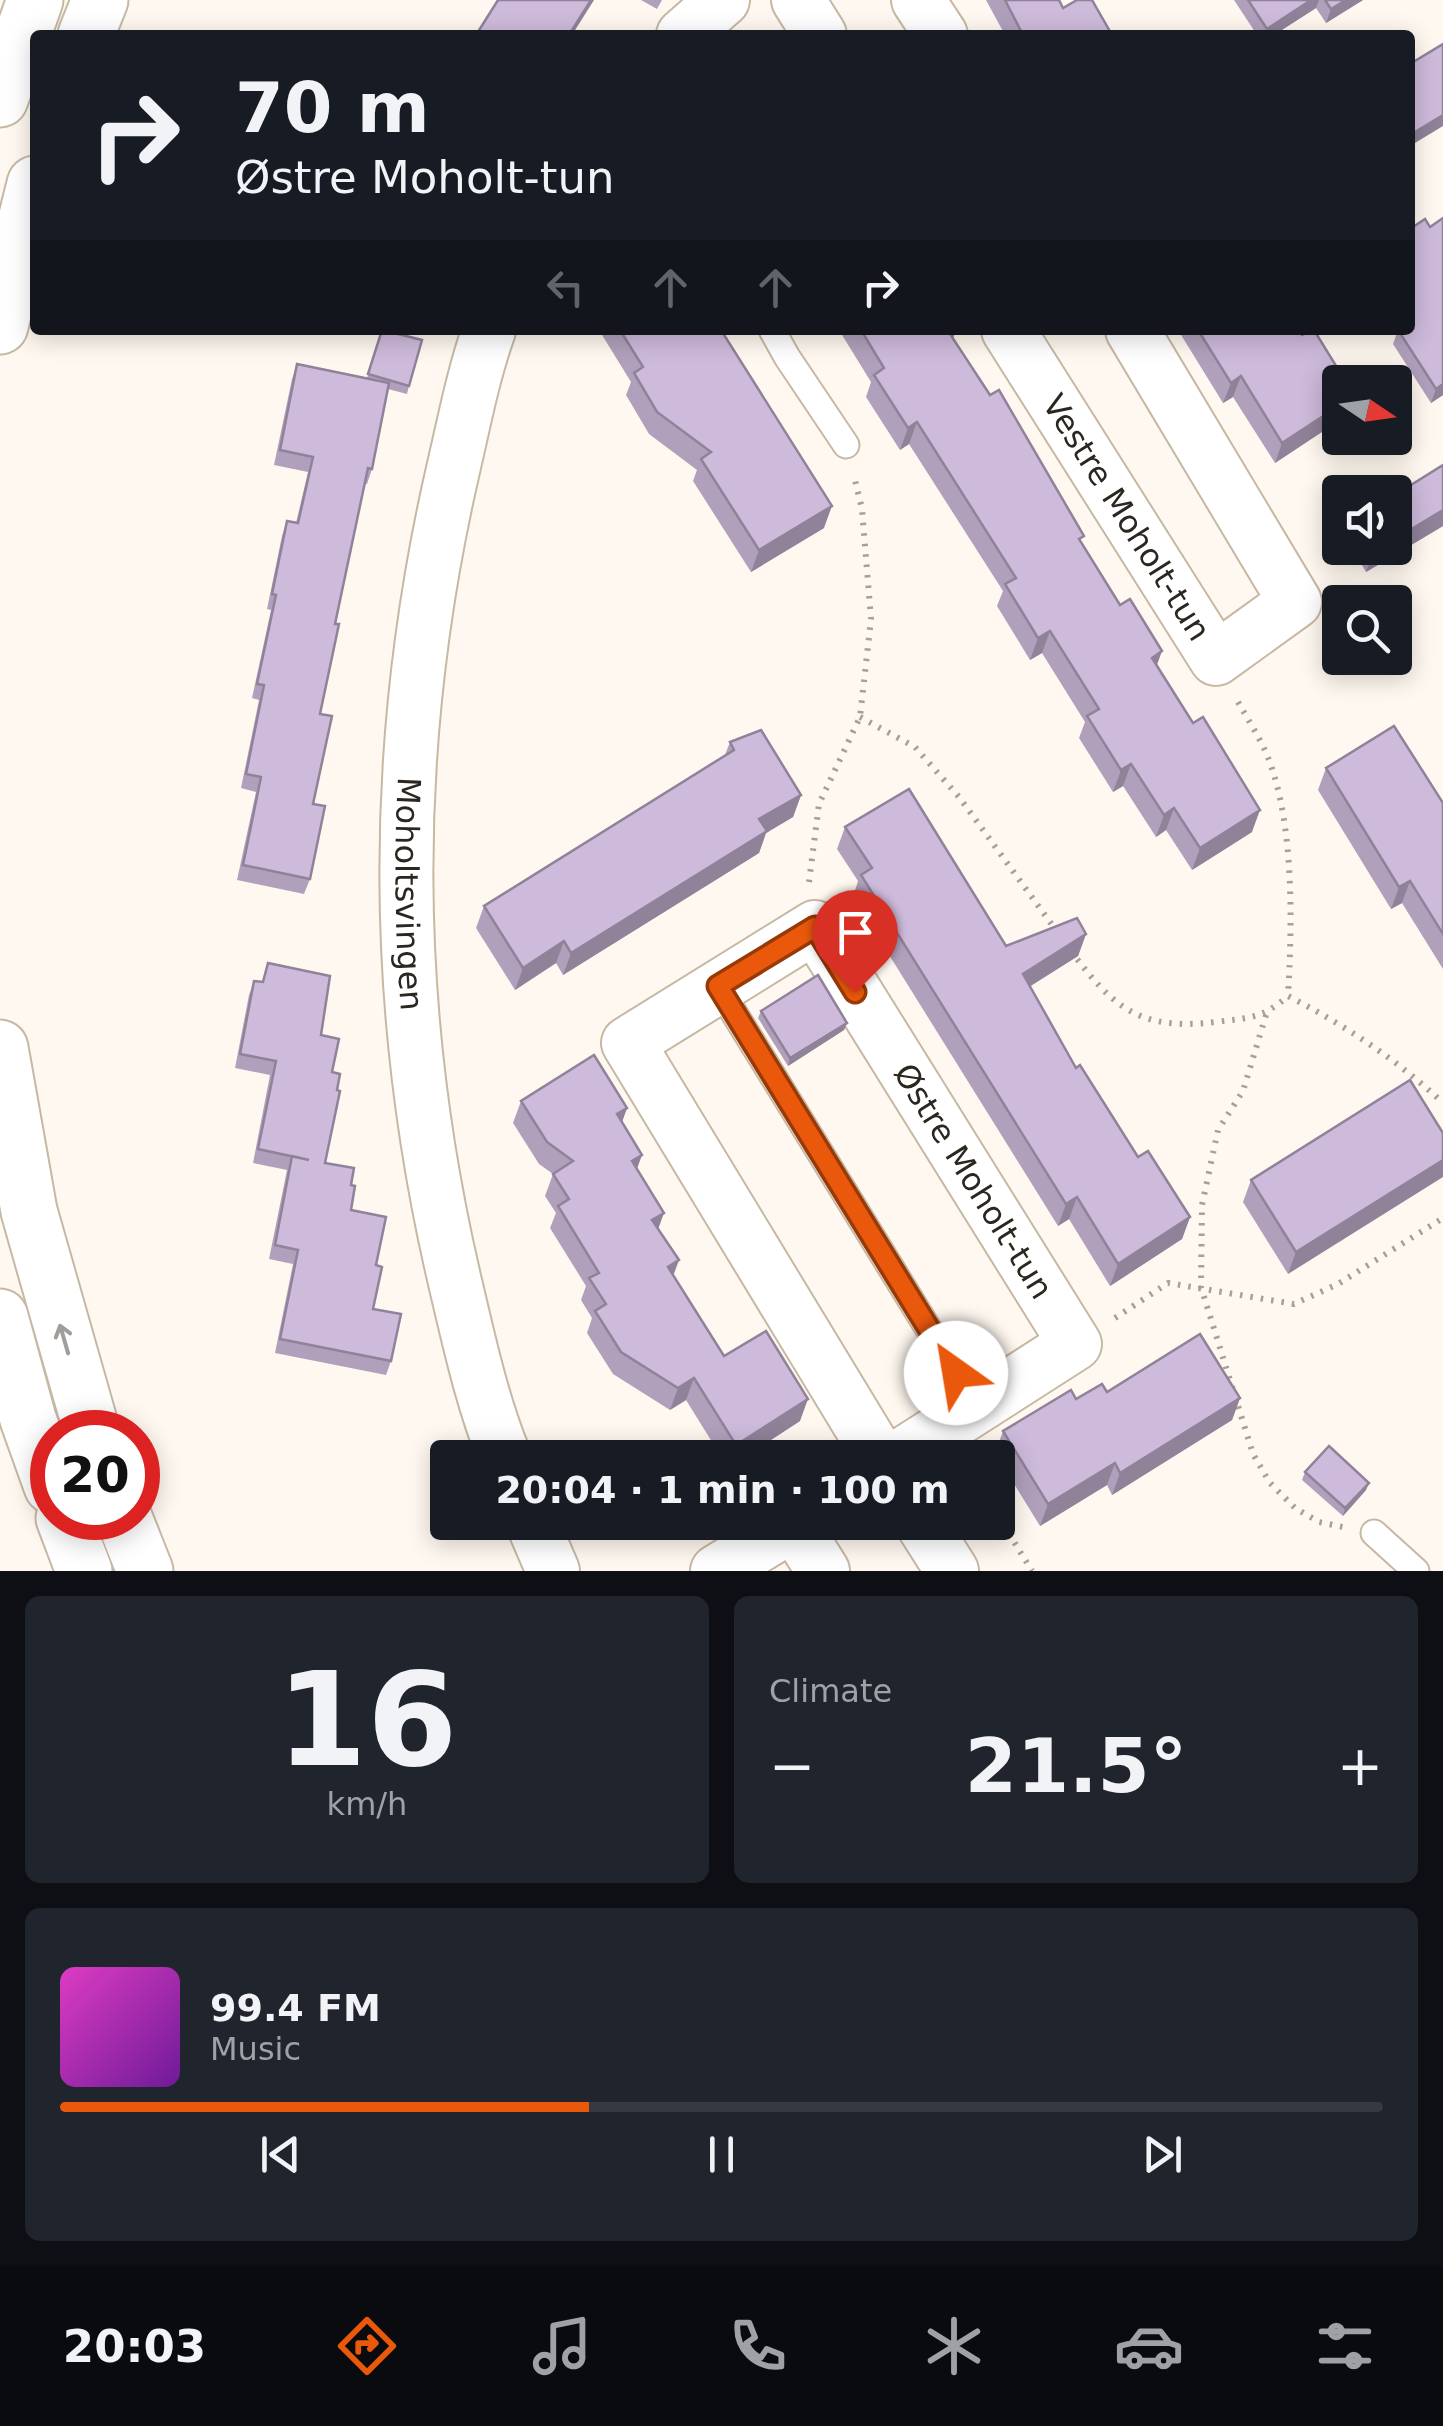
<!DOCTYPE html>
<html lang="en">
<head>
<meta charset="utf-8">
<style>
  body { margin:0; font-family:"DejaVu Sans",sans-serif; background:#20242c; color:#f1f3f6; height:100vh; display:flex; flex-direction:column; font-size:38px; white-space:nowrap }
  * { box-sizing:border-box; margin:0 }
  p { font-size:32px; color:#9ea1a6 }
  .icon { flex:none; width:55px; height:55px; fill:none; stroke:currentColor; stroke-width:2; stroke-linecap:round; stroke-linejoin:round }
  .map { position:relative; height:1571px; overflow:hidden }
  .details { display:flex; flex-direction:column; gap:25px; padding:25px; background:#0d0f14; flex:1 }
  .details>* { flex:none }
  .hud { position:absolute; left:30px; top:30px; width:1385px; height:305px; border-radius:10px; box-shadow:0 5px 25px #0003; background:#171b24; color:#f1f3f6; overflow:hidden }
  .needle { width:65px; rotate:103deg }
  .tools { position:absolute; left:1322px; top:365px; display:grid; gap:20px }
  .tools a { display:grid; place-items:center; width:90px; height:90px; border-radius:10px; background:#171b24; box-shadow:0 5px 25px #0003; font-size:50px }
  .speed { position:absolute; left:30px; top:1410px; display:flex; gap:20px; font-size:50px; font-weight:700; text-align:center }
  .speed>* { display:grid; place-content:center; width:130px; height:130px; border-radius:50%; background:#171b24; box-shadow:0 5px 25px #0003; line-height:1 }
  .speed .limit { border:15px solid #d22; background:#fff; color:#111 }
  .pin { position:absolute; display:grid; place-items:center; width:85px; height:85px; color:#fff; margin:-102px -42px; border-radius:50% 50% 50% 0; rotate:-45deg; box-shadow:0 0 10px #0007 }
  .pin .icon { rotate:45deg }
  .me { position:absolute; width:110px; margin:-55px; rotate:328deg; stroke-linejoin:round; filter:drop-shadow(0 0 8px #0008) }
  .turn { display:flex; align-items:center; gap:35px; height:210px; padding:0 40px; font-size:45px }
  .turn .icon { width:130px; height:130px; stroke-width:2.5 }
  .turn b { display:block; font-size:70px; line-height:85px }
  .lanes { display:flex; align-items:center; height:95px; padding:0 40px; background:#0003; justify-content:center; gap:50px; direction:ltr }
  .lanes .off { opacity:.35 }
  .big { font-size:75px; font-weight:600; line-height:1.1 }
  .details .card { flex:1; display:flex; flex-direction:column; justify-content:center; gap:15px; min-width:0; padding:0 35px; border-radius:15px; background:#20242c }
  .details .dial { align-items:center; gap:0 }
  .dial b { font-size:130px; line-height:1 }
  .song { display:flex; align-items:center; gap:30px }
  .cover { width:120px; height:120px; border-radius:15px; background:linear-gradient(135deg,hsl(310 70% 55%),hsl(280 70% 35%)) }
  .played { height:10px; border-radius:5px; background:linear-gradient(90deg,#ea580c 40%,#363941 40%) }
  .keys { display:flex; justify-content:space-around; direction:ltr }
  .heat { display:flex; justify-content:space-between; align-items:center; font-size:55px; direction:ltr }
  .details .tiles { flex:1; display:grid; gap:25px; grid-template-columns:1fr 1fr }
  .card:last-child { grid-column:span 2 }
  .trip { position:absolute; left:430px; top:1440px; width:585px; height:100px; border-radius:10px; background:#171b24; box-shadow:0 5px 25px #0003; font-weight:600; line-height:100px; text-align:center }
  .tab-bar { display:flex; height:160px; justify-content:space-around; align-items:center; background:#090b0e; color:#9ea1a6 }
  .tab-bar .icon { width:70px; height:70px }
  .tab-bar .current { color:#ea580c }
  .tab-bar b { font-size:45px; color:#f1f3f6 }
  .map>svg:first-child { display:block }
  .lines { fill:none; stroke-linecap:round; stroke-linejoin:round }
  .service-casing { stroke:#c7b8a4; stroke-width:29 }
  .minor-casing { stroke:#c7b8a4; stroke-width:56 }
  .trunk-casing { stroke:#c7b8a4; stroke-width:59 }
  .path { stroke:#a6a098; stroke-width:6; stroke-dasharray:2.5 8; stroke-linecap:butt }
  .service { stroke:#fff; stroke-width:25 }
  .minor { stroke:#fff; stroke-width:52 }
  .trunk { stroke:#fff; stroke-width:55 }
  .wall { fill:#b1a0bc }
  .shaded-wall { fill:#908299 }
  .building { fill:#cebadb; stroke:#908299; stroke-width:2.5 }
  .oneway { stroke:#a09d9a }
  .route-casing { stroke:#983908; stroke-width:25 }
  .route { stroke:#ea580c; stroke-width:18 }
  .labels { text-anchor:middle; stroke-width:8; stroke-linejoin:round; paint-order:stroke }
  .street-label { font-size:32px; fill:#2b261e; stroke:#fff8f0 }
</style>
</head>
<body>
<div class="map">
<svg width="1443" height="1571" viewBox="0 0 1443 1571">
  <rect width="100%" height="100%" fill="#fff8f0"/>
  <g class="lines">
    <!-- service casing -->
    <g class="service-casing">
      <g id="service">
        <path d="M772,330L787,357L846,445"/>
        <path d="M718,987L976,1406"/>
        <path d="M1374,1533L1416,1571"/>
      </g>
    </g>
    <!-- minor casing -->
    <g class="minor-casing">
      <g id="minor">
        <path d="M798,0L820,35"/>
        <path d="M918,0L941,35"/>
        <path d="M683,35L723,0"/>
        <path id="s1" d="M489,330C473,375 464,423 453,470C390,743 391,1010 455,1282C469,1341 482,1402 505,1458"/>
        <path id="s2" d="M1008,330L1216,659L1295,602L1132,330"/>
        <path id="s3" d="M880,1458L628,1043L815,927L1075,1344L897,1458"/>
        <path d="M532,1522L553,1571"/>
        <path d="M921,1522L952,1571"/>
        <path d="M794,1525L823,1571"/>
        <path d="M717,1571L798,1522"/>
      </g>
    </g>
    <!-- trunk casing -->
    <g class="trunk-casing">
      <g id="trunk">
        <path d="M86,35L100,0"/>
        <path d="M0,99L35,0"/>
        <path d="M0,326L35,184"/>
        <path d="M0,1048L29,1211L92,1432"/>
        <path d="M0,1317L28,1419L52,1486"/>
        <path d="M64,1518L84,1571"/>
        <path d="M124,1518L145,1571"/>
      </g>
    </g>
    <!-- path -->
    <g class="path">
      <path d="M1238,702C1251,725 1266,747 1273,772C1294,837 1292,929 1288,996C1346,1026 1396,1059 1443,1103"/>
      <path d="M860,717L915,747L959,797L1058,933"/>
      <path d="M809,882L819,804L860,717L871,619L862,509L854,476"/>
      <path d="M1071,951C1114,1009 1141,1031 1216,1022C1251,1017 1260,1020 1288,996"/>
      <path d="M1266,1015L1243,1091L1218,1130L1202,1205L1201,1287L1253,1454L1270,1483L1295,1508L1319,1522L1343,1527"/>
      <path d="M1115,1318L1168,1283L1294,1304L1338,1284L1443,1218"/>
      <path d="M998,1516L1032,1571"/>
    </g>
    <!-- service -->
    <use href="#service" class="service"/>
    <!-- minor -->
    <use href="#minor" class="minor"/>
    <!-- trunk -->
    <use href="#trunk" class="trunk"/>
  </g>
  <!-- wall -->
  <g class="wall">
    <path d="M641,0H662L657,9Z"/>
    <path d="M986,0H1059L1063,8L1112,35H1005Z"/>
    <path d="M1234,0H1363L1326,23L1316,8L1274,35H1257Z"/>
    <path d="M382,330H398L397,333L409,386L407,394L388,389L372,469L367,484L364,483L335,624L320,714L310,879L304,894L237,880L256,792L241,788L259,700L252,698L271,610L267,609L282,536L287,521L296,523L308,472L274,465L292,379L297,364L367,378Z"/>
    <path d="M599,330H721L824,528L751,572L693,481L697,470L649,434L626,395L631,382Z"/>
    <path d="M839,330H956L953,339L1157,665L1252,832L1192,870L1166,830L1156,837L1123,786L1113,792L1079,738L1085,722L1042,653L1030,660L997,606L1003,591L909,444L900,450L866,397L871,382Z"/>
    <path d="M1178,330H1299L1340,382V420L1275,463L1233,397L1223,403Z"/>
    <path d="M1398,330L1443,395L1431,403L1393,344Z"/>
    <path d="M1443,466V526L1366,572L1352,548H1395Z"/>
    <path d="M730,742L801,795L793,817L766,833L759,853L563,975L556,963L515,990L476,928L484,906L725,755Z"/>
    <path d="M1326,768L1443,803V969L1402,903L1391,909L1318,790Z"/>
    <path d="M845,827L1006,946L1086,934L1078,956L1030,986L1076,1068L1138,1157L1190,1217L1182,1239L1110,1286L1069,1219L1058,1226L853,897L858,881L837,849Z"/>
    <path d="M268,963L321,1035L332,1072L325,1163L351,1185V1210L376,1265L373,1309L391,1361L386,1375L275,1353L293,1264L269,1259L287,1170L253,1163L270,1075L235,1068L249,995L254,981L262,982Z"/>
    <path d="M761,1011L847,1023L844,1030L788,1066L758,1018Z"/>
    <path d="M521,1101L627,1108L622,1122L673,1276L724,1356L800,1421L743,1458H722L686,1400L670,1410L613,1374L587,1333L592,1318L581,1300L586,1286L550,1228L556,1213L545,1196L553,1174L539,1164L513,1123Z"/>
    <path d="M1443,1133L1288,1274L1243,1202L1251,1180Z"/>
    <path d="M1107,1392L1240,1398L1232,1420L1112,1495L1107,1485L1040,1526L995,1453L1003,1431L1076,1399Z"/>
    <path d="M1305,1472L1366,1490L1343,1516L1302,1480Z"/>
  </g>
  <!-- shaded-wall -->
  <g class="shaded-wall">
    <path d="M591,0H594L572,35H569Z"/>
    <path d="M1311,0H1319L1316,8L1274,35H1264L1267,29Z"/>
    <path d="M1346,0H1363L1326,23L1331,9Z"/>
    <path d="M1443,115V126L1410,146V135Z"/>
    <path d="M949,330H956L950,346L948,331Z"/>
    <path d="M1241,376L1233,397L1223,403L1231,383Z"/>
    <path d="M1443,384V395L1431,403L1436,389Z"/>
    <path d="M1340,405V420L1275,463L1282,443Z"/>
    <path d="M917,422L909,444L900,450L908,428Z"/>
    <path d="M832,506L824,528L751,572L759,550Z"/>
    <path d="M1443,510V526L1366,572L1374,552L1381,548H1395V539Z"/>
    <path d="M1050,631L1042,653L1030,660L1038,638Z"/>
    <path d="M1162,651L1154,673L1152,658Z"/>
    <path d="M1131,764L1123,786L1113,792L1121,770Z"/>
    <path d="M801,795L793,817L766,833L759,853L563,975L571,953L759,819Z"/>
    <path d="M1174,808L1166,830L1156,837L1164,815Z"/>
    <path d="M1260,810L1252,832L1192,870L1200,848Z"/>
    <path d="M1410,881L1402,903L1391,909L1399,887Z"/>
    <path d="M1086,934L1078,956L1015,996L1023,974Z"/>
    <path d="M564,941L556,963L515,990L523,968Z"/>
    <path d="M847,1023L844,1030L788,1066L790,1058Z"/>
    <path d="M627,1108L619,1130L617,1114Z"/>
    <path d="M642,1155L634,1177L632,1161Z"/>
    <path d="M1443,1160V1177L1288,1274L1296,1252Z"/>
    <path d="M1077,1197L1069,1219L1058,1226L1066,1204Z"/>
    <path d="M664,1213L656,1235L652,1220Z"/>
    <path d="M1190,1217L1182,1239L1110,1286L1118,1264Z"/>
    <path d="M679,1260L671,1282L668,1267Z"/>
    <path d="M694,1378L686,1400L670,1410L678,1388Z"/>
    <path d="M1240,1398L1232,1420L1112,1495L1120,1473Z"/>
    <path d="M808,1399L800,1421L743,1458H731L736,1445Z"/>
    <path d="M1115,1463L1107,1485L1040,1526L1048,1504Z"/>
    <path d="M1369,1483L1366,1490L1343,1516L1345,1508Z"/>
  </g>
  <!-- building -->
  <g class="building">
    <path d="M498,0H591L569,35H476Z"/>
    <path d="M1005,0H1059L1063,8L1077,0H1092L1112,35H1020L1022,33Z"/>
    <path d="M1248,0H1311L1267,29Z"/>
    <path d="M1325,0H1346L1331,9Z"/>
    <path d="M1443,44V115L1410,135V64Z"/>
    <path d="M1443,218V384L1436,389L1398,330H1410V229L1425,219L1430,227Z"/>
    <path d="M382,330L422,340L409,386L368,374Z"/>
    <path d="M620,330H721L832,506L759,550L701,459L711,452L657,412L634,373L643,367Z"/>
    <path d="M861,330H949L948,331L990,395L999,390L1084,536L1079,539L1120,605L1130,599L1162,651L1152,658L1193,723L1203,717L1260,810L1200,848L1174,808L1164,815L1131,764L1121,770L1087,716L1099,709L1050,631L1038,638L1005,584L1016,578L917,422L908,428L874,375L884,368Z"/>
    <path d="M1198,330H1299L1302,335L1314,330L1346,382H1340V405L1282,443L1241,376L1231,383Z"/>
    <path d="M297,364L389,383L372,469L368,468L335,624H339L320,714L332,716L313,804L325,806L310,879L243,865L261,777L246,774L264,685L257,684L276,595L272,594L287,521L298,523L313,457L280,450Z"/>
    <path d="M1443,465V510L1395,539V495Z"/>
    <path d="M1394,726L1443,803V934L1410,881L1399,887L1326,768Z"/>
    <path d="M761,730L801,795L759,819L767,831L571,953L564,941L523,968L484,906L734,750L730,742Z"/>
    <path d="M909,789L1006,946L1077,918L1086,934L1023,974L1076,1068L1080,1065L1138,1157L1148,1151L1190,1217L1118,1264L1077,1197L1066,1204L861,875L872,868L845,827Z"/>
    <path d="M268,963L330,976L321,1035L339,1039L332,1072L340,1074L337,1090L340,1091L325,1163L354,1168L351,1185L355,1186L351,1210L386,1217L376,1265L382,1267L373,1309L401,1314L391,1361L280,1339L298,1250L275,1245L292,1156L309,1160L258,1149L276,1061L240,1054L254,981L263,982Z"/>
    <path d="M818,975L847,1023L790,1058L761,1011Z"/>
    <path d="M594,1055L627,1108L617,1114L642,1155L632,1161L664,1213L652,1220L679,1260L668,1267L724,1356L766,1331L808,1399L736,1445L694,1378L678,1388L621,1352L595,1311L606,1304L589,1278L599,1273L558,1206L569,1199L553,1174L573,1161L547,1142L521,1101Z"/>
    <path d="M1410,1080L1443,1133V1160L1296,1252L1251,1180Z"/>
    <path d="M1200,1334L1240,1398L1120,1473L1115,1463L1048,1504L1003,1431L1071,1390L1076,1399L1102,1384L1107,1392Z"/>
    <path d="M1329,1446L1369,1483L1345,1508L1305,1472Z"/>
  </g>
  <!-- one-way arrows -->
  <defs><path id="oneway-shaft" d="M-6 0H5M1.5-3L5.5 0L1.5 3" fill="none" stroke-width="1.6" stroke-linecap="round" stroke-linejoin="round" transform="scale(2.5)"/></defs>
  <use class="oneway" href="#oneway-shaft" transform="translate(64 1339) rotate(-106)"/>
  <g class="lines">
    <!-- route casing -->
    <g class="route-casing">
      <path id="route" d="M855,992L815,927L718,986L956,1373"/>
    </g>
    <!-- route -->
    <use href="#route" class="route"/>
  </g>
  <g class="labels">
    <!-- street labels -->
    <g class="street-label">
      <text dy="11" stroke="none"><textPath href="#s2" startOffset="222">Vestre Moholt-tun</textPath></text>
      <text dy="11" stroke="none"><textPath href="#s1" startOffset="572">Moholtsvingen</textPath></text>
      <text dy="11" stroke="none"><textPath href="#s3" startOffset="1005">Østre Moholt-tun</textPath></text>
    </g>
  </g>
</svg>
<div class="tools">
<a><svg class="needle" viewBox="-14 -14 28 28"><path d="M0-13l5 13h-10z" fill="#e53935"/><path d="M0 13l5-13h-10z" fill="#9ea1a6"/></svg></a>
<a><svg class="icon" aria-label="sound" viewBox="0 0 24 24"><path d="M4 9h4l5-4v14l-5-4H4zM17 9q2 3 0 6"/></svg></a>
<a><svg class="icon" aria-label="search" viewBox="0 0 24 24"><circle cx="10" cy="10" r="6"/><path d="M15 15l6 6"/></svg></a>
</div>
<div class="speed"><div class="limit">20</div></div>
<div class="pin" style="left:855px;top:992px;background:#d93025"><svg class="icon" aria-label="arrive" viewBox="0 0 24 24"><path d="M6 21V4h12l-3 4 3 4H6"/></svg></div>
<svg class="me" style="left:956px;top:1373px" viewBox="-20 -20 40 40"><circle r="19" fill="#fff"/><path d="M0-13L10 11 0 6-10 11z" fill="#ea580c"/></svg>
<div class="trip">20:04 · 1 min · 100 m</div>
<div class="hud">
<div class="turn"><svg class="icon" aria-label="right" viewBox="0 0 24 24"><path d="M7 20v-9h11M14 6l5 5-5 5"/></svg><div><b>70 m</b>Østre Moholt-tun</div></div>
<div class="lanes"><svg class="icon off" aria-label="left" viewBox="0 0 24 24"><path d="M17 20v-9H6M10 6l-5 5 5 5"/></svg><svg class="icon off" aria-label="ahead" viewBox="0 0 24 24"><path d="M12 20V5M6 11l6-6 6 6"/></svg><svg class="icon off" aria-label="ahead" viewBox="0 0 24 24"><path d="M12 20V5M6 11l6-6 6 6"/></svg><svg class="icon" aria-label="right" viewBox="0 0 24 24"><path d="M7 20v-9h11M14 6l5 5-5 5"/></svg></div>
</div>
</div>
<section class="details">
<div class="tiles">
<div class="card dial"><b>16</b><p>km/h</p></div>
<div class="card"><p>Climate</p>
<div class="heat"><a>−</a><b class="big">21.5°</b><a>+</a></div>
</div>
<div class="card">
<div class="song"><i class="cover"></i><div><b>99.4 FM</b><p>Music</p></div></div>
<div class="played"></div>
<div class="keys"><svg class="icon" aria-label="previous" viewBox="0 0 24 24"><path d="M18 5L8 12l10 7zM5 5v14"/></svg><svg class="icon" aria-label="pause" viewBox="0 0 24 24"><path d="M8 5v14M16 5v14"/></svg><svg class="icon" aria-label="next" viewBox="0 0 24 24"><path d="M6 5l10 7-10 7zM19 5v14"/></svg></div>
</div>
</div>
</section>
<nav class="tab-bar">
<b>20:03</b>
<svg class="icon current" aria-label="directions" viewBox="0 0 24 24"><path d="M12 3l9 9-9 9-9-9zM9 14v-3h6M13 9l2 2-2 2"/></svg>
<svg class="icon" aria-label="music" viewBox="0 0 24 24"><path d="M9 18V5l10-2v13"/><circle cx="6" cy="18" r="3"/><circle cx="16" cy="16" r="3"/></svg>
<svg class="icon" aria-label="phone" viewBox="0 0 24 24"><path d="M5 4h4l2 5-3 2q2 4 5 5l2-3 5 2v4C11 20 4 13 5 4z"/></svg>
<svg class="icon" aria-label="climate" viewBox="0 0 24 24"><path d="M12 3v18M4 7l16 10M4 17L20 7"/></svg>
<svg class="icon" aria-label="car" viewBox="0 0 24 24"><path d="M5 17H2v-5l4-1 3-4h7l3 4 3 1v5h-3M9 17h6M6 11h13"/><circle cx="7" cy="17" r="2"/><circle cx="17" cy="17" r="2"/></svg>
<svg class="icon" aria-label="filters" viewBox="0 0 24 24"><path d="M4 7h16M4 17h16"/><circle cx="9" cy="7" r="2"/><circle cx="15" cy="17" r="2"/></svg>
</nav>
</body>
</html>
